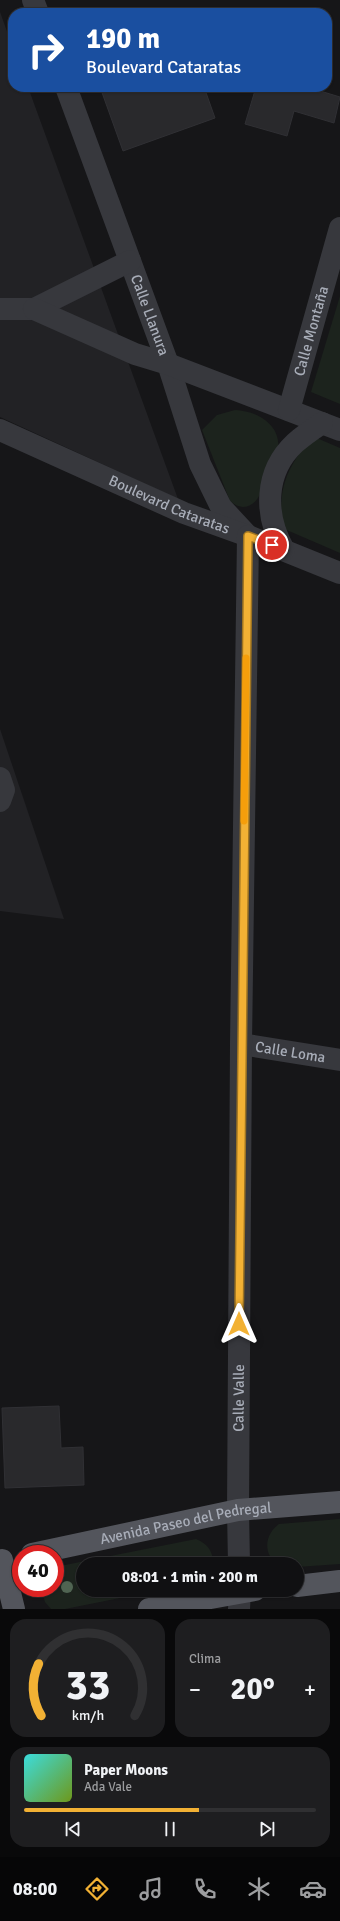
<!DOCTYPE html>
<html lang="es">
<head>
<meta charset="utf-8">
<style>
  body { margin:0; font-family:Signika,sans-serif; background:#1e1e20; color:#f1f3f6; height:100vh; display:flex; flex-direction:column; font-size:15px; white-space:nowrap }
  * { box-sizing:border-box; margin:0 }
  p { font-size:13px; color:#9c9d9f }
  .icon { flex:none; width:22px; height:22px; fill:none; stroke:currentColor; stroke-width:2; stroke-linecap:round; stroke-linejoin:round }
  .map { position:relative; height:1609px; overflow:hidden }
  .details { display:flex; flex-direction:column; gap:10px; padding:10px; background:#09090a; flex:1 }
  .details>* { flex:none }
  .hud { position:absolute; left:8px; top:8px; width:324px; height:84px; border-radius:16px; box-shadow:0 1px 3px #0004,0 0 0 1px #303032; background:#1a4fa0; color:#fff; overflow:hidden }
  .speed { position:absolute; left:12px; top:1545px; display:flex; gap:8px; font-size:20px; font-weight:700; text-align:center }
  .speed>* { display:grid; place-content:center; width:52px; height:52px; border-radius:50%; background:#101012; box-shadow:0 1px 3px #0004,0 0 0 1px #303032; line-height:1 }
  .speed .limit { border:6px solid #d22; background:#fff; color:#111 }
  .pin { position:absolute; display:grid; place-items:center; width:34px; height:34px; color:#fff; margin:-17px; border:2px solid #fff; border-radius:50%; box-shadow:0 1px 4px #0007 }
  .me { position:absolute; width:44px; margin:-22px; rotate:0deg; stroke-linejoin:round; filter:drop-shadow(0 0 3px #0008) }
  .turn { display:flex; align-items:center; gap:14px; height:84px; padding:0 12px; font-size:18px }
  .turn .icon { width:52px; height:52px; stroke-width:2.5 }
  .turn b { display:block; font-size:28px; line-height:34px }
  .big { font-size:30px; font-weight:700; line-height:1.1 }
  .details .tile { flex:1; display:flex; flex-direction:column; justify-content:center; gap:6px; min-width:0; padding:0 14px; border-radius:16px; background:#1e1e20 }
  .details .dial { align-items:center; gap:0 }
  .dial svg { height:104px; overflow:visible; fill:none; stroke:#303032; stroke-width:7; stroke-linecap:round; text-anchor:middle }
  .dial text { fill:#f1f3f6; stroke:none }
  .song { display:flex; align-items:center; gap:12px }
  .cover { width:48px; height:48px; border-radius:6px; background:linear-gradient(135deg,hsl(180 70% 55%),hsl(80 70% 35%)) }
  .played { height:4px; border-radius:2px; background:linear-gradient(90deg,#f2b134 60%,#303032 60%) }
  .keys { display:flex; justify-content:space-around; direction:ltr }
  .heat { display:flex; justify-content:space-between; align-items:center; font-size:22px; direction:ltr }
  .details .tiles { flex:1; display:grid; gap:10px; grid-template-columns:1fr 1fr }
  .tile:last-child { grid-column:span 2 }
  .trip { position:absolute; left:76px; top:1557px; width:228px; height:40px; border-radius:20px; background:#101012; box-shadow:0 1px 3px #0004,0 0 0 1px #303032; font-weight:700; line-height:40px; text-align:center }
  .tab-bar { display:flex; height:64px; justify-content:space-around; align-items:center; background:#060607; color:#9c9d9f }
  .tab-bar .icon { width:28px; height:28px }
  .tab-bar .selected { color:#f2b134 }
  .tab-bar b { font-size:18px; color:#f1f3f6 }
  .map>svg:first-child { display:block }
  .built { fill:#222225 }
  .green { fill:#1c231d }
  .building { fill:#29292c; stroke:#303034 }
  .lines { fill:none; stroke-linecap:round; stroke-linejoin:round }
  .minor { stroke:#37383d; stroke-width:22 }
  .major { stroke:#53555c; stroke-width:22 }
  .tree { fill:#506452 }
  .route-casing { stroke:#9d7322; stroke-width:10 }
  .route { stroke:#f2b134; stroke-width:7 }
  .slow { stroke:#f59e0b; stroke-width:7 }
  .labels { text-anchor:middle; stroke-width:4; stroke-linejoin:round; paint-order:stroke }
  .street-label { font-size:15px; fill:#a8adb8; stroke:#111113 }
</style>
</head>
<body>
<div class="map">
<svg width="340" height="1609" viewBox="0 0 340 1609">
  <rect width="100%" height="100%" fill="#161618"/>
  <!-- built -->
  <g class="built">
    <path d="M0,12L13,48V87H28L178,499L0,417Z"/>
    <path d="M0,729L64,919L0,911Z"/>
  </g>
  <!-- green -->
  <g class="green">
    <path d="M340,296V404L311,392Z"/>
    <path d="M235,410C258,411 282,425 278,451C275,466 265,482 259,496C252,509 240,510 230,501L202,430L217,415Z"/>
    <path d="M312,436L340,448V553L282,528C278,485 287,469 312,436Z"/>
    <path d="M340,1519V1564L297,1567V1564H278C262,1554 265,1534 279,1524Z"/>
    <path d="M196,1539C208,1544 213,1551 213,1564H83V1590H160L65,1609H51L45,1602L41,1588H55V1567Z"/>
  </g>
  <!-- building -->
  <g class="building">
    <path d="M100,87H204L215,118L123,151Z"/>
    <path d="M256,87H307L340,97L334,123L294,111L287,136L245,124Z"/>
    <path d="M59,1406L61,1448L83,1447L84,1485L5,1488L2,1408Z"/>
  </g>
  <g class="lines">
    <!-- minor -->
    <g class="minor">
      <path d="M33,0L38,13"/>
      <path id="s1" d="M66,87L168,364L200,464L221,507L248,536"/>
      <path d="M0,309H34L130,261"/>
      <path d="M34,309L135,354L168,364L340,430"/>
      <path id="s2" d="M289,410L340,228"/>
      <path id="s3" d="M0,430L184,513L248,536L340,573"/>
      <path d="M284,550C264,515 264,472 295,443C303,436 313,429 322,423"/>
      <path d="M0,778L4,790L0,801"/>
      <path id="s4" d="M241,1044L340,1060"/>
      <path id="s5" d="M239,1564L238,1510L241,1044L248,536"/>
      <path d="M239,1609L240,1590"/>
    </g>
    <!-- major -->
    <g class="major">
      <path id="s6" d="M32,1554L238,1510L340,1502"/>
      <path d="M2,1560L14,1609"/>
      <path d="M297,1586L340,1581"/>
      <path d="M149,1609L255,1590"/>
    </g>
  </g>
  <!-- trees -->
  <circle class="tree" cx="67" cy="1587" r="6"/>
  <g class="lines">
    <!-- route casing -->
    <g class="route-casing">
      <path id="route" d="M239,1324L248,536L272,545"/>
    </g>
    <!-- route -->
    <use href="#route" class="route"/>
    <!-- slow -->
    <path class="slow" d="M244,821L246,658"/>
  </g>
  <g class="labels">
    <!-- street labels -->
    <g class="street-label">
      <text dy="5" stroke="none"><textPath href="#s1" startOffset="243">Calle Llanura</textPath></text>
      <text dy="5" stroke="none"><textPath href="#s2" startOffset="82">Calle Montaña</textPath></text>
      <text dy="5" stroke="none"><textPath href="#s3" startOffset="185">Boulevard Cataratas</textPath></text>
      <text dy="5" stroke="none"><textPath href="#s4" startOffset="50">Calle Loma</textPath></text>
      <text dy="5" stroke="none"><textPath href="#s5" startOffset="166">Calle Valle</textPath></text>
      <text dy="5" stroke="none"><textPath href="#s6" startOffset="157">Avenida Paseo del Pedregal</textPath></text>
    </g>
  </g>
</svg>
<div class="speed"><div class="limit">40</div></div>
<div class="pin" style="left:272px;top:545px;background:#d93025"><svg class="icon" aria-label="arrive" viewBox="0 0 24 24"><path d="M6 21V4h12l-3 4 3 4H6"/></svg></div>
<svg class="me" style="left:239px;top:1324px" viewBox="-20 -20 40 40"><path d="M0-17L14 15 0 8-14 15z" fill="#f2b134" stroke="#fff" stroke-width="4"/></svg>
<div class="trip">08:01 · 1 min · 200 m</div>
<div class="hud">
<div class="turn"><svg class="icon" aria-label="right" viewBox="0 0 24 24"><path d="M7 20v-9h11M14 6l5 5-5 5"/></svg><div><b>190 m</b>Boulevard Cataratas</div></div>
</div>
</div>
<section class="details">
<div class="tiles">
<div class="tile dial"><svg viewBox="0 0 100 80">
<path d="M14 69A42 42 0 1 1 86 69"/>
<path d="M14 69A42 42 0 0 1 12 29" stroke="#f2b134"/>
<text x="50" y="56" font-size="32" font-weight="700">33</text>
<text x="50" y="72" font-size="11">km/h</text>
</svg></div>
<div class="tile"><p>Clima</p>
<div class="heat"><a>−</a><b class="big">20°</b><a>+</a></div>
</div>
<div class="tile">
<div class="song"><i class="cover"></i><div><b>Paper Moons</b><p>Ada Vale</p></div></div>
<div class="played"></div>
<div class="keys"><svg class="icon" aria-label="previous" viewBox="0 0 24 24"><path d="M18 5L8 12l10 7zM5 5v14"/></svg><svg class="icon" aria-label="pause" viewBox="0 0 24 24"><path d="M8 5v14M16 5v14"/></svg><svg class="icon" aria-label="next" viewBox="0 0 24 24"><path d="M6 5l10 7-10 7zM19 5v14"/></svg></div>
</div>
</div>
</section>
<nav class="tab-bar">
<b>08:00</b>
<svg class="icon selected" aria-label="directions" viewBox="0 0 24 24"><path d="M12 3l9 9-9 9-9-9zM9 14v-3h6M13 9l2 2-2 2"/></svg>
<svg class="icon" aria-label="music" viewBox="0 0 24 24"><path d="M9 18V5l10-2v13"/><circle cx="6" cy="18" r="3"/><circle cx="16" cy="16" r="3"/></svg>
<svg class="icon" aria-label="phone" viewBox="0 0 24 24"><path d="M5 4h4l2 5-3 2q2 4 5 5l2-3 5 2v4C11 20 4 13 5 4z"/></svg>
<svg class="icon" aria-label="climate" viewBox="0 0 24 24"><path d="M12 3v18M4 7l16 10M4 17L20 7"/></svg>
<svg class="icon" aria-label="car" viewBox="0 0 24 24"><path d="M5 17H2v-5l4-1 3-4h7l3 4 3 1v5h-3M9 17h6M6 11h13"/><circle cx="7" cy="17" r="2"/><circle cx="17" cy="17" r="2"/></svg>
</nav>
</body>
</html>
